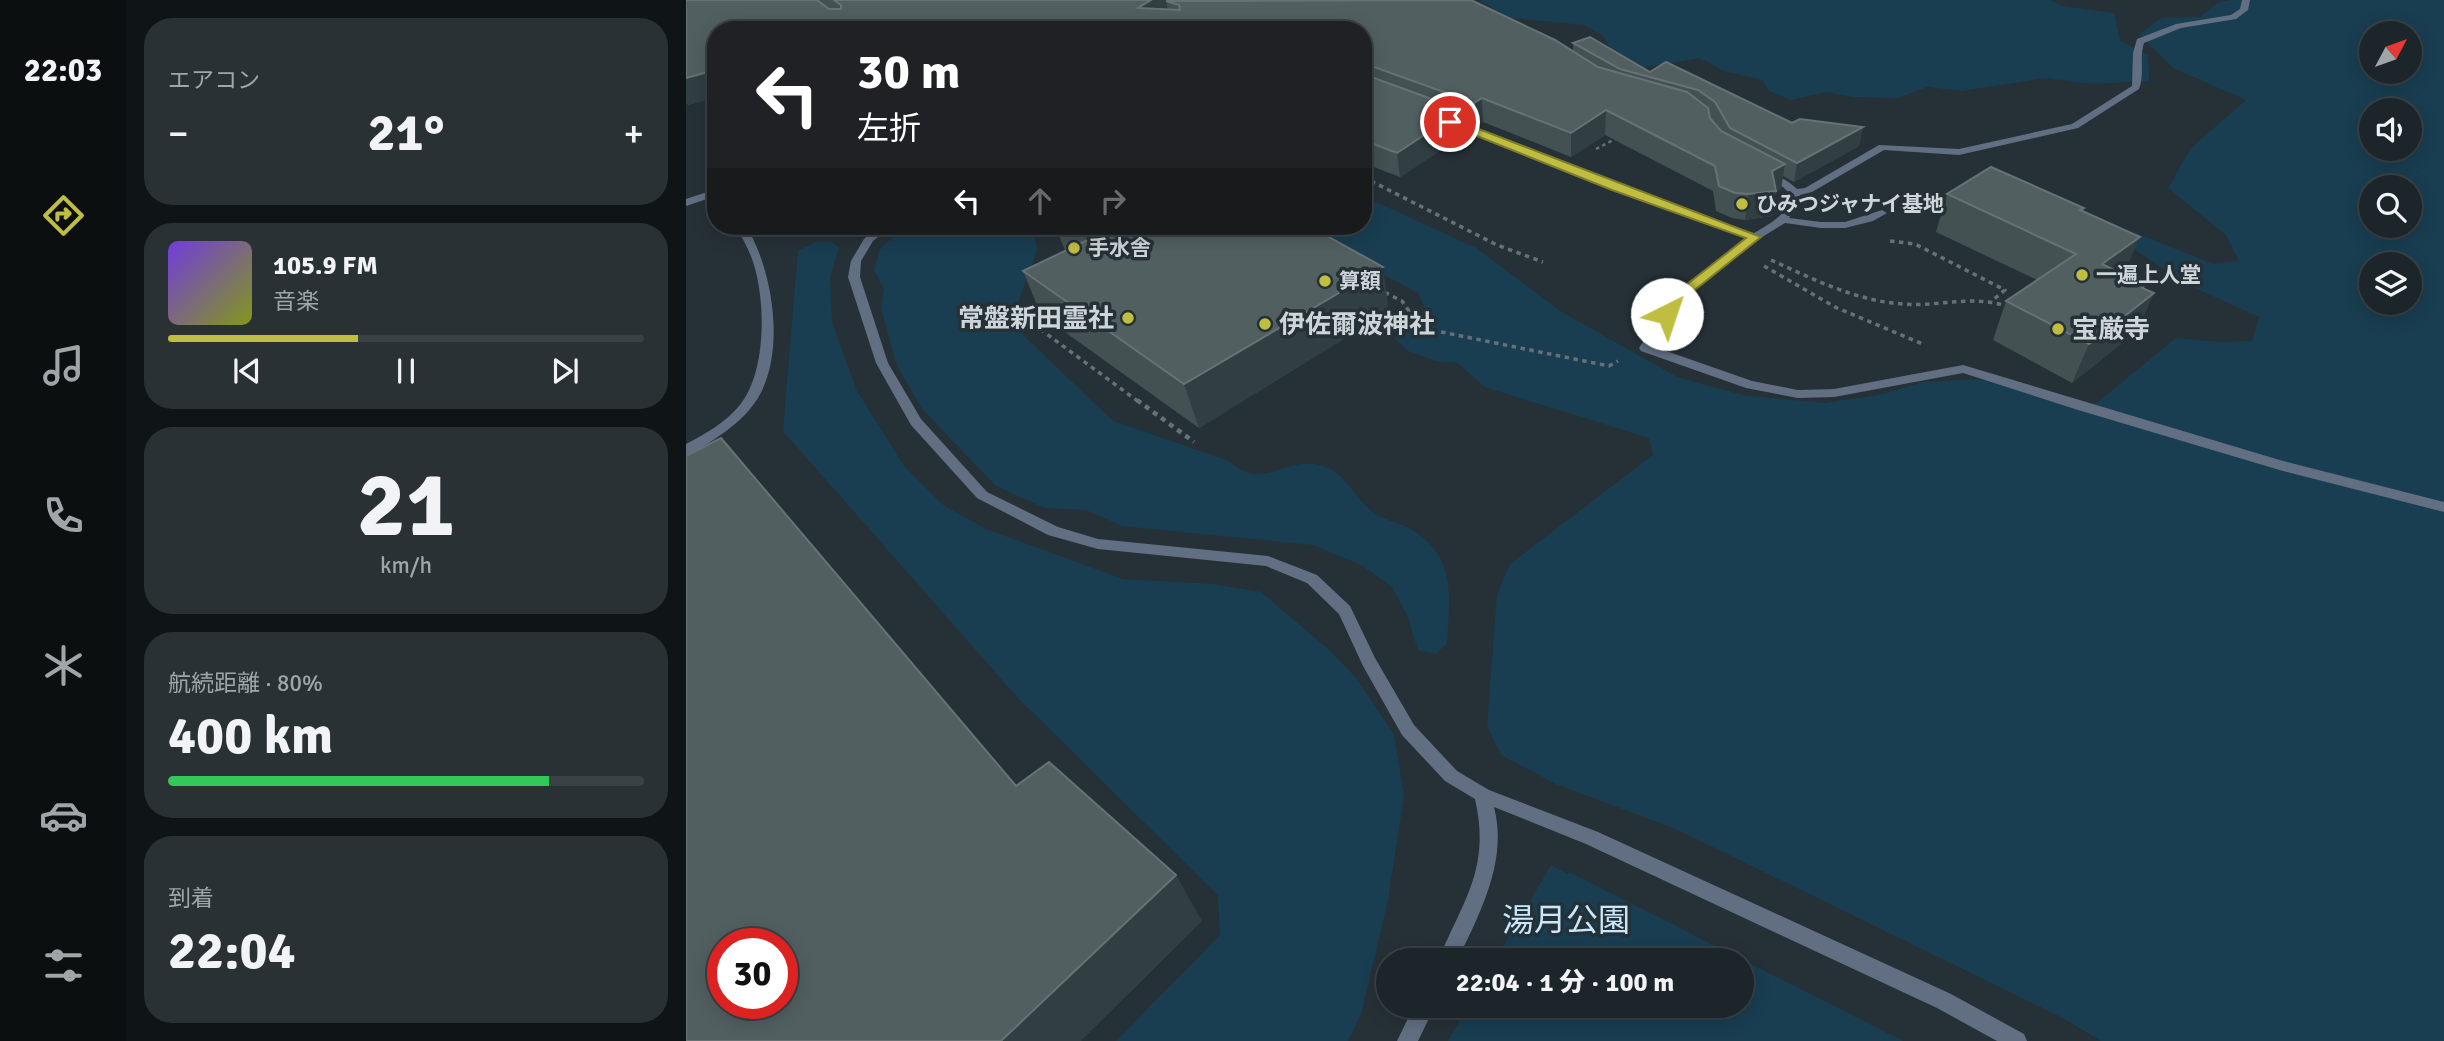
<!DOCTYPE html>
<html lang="ja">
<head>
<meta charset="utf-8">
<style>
  body { margin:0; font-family:Signika,"Noto Sans JP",sans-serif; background:#293135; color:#f1f3f6; height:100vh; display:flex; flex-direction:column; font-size:26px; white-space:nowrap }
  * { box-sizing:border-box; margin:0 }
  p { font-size:23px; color:#a0a5a8 }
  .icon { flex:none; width:38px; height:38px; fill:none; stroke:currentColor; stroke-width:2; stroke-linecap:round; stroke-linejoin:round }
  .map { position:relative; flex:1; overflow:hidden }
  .details { display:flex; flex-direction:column; gap:18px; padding:18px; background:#0f1417; width:560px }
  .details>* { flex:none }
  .banner { position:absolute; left:21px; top:21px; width:665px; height:214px; border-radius:28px; box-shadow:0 4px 18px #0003,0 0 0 2px #3a4246; background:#202124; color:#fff; overflow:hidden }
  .needle { width:46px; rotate:49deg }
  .controls { position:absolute; left:1673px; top:21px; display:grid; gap:14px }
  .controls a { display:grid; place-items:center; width:63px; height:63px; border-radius:50%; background:#1c2529; box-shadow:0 4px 18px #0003,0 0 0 2px #3a4246; font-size:35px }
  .speed { position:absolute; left:21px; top:928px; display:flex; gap:14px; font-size:35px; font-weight:700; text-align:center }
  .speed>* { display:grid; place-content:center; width:91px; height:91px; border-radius:50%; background:#1c2529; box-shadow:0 4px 18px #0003,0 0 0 2px #3a4246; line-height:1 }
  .speed .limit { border:10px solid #d22; background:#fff; color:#111 }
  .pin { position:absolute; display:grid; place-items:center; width:60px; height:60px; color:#fff; margin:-30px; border:4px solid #fff; border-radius:50%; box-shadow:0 2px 7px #0007 }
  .me { position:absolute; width:77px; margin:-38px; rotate:41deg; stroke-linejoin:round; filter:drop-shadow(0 0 5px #0008) }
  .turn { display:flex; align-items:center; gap:24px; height:147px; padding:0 35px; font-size:32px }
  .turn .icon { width:91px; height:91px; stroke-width:2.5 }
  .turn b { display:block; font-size:49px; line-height:60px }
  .lanes { display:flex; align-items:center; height:66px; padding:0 35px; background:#0003; justify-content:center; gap:35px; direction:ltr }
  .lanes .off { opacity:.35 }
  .big { font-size:52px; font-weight:800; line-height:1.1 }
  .details .widget { flex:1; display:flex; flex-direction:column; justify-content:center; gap:10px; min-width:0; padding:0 24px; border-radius:28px; background:#293135 }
  .details .dial { align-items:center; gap:0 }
  .dial b { font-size:91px; line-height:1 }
  .song { display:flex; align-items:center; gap:21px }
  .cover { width:84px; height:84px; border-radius:10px; background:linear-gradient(135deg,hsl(260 70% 55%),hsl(70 70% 35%)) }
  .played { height:7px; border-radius:4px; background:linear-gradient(90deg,#c0be40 40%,#3a4246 40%) }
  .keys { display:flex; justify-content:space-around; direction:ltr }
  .heat { display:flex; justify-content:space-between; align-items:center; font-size:38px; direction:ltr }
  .charge { height:10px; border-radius:5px; background:linear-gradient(90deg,#34c759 80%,#3a4246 0) }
  .trip { position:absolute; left:690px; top:948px; width:378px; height:70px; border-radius:35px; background:#1c2529; box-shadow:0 4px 18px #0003,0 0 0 2px #3a4246; font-weight:800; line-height:70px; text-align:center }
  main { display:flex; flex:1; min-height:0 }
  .tab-bar { display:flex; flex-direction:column; width:126px; justify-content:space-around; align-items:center; background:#0b0f10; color:#a0a5a8 }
  .tab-bar .icon { width:49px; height:49px }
  .tab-bar .selected { color:#c0be40 }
  .tab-bar b { font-size:32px; color:#f1f3f6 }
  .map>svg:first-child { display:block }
  .green { fill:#193e51; fill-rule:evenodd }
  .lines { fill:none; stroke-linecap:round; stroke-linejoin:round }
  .path-far2 { stroke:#677076; stroke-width:2.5; stroke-dasharray:3.5 3.5; stroke-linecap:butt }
  .path-far1 { stroke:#677076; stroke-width:3.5; stroke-dasharray:4.5 4.5; stroke-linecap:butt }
  .path { stroke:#677076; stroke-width:4.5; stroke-dasharray:5 5; stroke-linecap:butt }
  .street { fill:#626f83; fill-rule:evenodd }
  .wall { fill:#435153 }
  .shaded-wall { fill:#313e42 }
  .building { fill:#525f61; stroke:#667274; stroke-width:2; fill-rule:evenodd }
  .route { fill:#c0be40; stroke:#7d7c2a; stroke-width:2 }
  .poi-dot { fill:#c0be40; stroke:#263137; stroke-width:2.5 }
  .labels { text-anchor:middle; stroke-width:7; stroke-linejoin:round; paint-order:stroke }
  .far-poi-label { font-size:21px; font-weight:bold; fill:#ced5d9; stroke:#263137; text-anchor:start }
  .poi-label { font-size:26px; font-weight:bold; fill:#ced5d9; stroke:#263137; text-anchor:start }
  .near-park-label { font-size:32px; fill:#c8e9fd; stroke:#263137 }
</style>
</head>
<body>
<main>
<nav class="tab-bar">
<b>22:03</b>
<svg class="icon selected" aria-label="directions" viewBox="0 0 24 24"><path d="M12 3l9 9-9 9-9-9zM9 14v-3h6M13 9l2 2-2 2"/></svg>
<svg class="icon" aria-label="music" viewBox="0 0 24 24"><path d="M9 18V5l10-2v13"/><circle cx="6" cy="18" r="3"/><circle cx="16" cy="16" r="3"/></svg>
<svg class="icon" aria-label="phone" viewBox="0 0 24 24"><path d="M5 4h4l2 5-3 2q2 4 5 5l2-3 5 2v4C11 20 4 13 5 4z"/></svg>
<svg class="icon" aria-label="climate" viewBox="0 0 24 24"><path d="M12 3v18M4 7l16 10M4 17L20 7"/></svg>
<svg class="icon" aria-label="car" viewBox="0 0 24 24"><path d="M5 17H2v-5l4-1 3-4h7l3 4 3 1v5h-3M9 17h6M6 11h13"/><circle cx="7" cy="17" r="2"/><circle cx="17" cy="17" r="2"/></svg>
<svg class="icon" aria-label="filters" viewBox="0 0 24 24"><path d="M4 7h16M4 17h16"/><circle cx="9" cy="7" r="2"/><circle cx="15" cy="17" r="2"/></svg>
</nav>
<section class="details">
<div class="widget"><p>エアコン</p>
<div class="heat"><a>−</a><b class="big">21°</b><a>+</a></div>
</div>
<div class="widget">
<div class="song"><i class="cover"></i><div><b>105.9 FM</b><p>音楽</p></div></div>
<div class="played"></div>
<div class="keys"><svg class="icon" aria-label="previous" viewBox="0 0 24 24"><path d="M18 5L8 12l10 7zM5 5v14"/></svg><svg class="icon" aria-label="pause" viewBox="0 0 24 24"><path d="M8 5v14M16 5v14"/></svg><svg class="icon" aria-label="next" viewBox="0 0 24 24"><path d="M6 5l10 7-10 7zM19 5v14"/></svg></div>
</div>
<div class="widget dial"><b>21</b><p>km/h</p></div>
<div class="widget"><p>航続距離 · 80%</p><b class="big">400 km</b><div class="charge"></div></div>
<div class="widget"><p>到着</p><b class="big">22:04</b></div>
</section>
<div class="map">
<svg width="1758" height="1041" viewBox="0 0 1758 1041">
  <rect width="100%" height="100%" fill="#263137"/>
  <!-- green -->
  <g class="green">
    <path d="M793,0H1364L1377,6L1428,13L1434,41L1462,55L1463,81L1407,84L1360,78L1276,91L1241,87L1212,98L1167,97L1140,92L1105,100L1083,91L1076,80L1038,71L1014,58L955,68L926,54L918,37L898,25L824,18Z"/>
    <path d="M1544,0H1758V1041H1415L1377,1018L990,829L870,784L815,755L801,726L811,595L824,564L967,455L963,438L799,387L772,363L750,361L722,351L709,339L740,310L732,293L608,226H677V196L790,248L874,311L991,377L1057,395L1138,403L1193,395L1238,382L1289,379L1334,384L1406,407L1490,338L1535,342L1566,341L1573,317L1498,283L1422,231L1450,233L1527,264L1553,261L1540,235L1482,188L1505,148L1560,100L1487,68L1453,34L1476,18L1514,17L1531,3ZM1685,33H1724V72H1685ZM1685,110H1724V149H1685ZM1685,187H1724V226H1685ZM1685,264H1724V303H1685Z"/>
    <path d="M218,226H353L348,231L351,250L332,303L333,331L427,421L543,461C575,491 593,460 628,464C656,468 662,488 680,506C696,522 709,520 726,530C772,558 763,598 761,644L749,654L732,650L721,615L705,586L675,565L627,545L436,526L400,510L359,508L310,486L237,410L211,366L195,308L198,289L188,270L194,249Z"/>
    <path d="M144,241L153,247L144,278L146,322L171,391L218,466L257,505L300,529L437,579L526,584L575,592L642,649L671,679L708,735L718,795L702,900L675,1014L662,1041H430L534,935L532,895L332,698L97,431L112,251L129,242Z"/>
    <path d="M865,865L882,874L883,872L1217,1041H762L782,1006H1055V961H809Z"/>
  </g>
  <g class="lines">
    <!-- path-far2 -->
    <path class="path-far2" d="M910,149L933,137"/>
    <!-- path-far1 -->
    <g class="path-far1">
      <path d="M677,177L811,245L857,262"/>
      <path d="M1204,241L1229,244L1319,290L1307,300"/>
      <path d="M1085,260C1127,279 1170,301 1217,304C1254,307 1287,294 1323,307"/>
      <path d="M1078,266L1151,308L1239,345"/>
      <path d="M354,305L343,312V321L453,402"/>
      <path d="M711,323L923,366L932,361"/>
      <path d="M696,335L723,311L716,301L698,292"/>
    </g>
    <!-- path -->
    <path class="path" d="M451,400L508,442"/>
    <!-- street -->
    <g class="street">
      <path d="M1556,0H1564L1562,10L1550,19L1495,28L1458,43C1453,58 1459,74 1453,89L1392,128L1273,155L1198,150L1126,192L1114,195V200L1103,218L1135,222H1159L1196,210L1201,213L1187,221L1159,228H1135L1099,223L1073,239L994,301L966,346L1066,381L1112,390L1148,389L1277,365L1597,461L1758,502V512L1597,471L1392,410L1277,373L1148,397L1112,398L1060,388L955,351L953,348L986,297L1061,238L926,190L756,121L764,119L934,186L1068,233C1083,224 1104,214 1104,194L1097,187L1077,177V173C1089,172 1103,181 1111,189L1119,188L1193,145L1273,149L1386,124L1446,86L1447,53L1451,39L1490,24L1545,15L1554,9Z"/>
      <path d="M30,189V196L0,206V199Z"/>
      <path d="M50,226H60C87,270 100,351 72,398C62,414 48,426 33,436C23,443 12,451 0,455V444C19,434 39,423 53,406C80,374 80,305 68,265C64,251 56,238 50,226Z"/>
      <path d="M195,226H206L187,241L175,261L174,277L202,363L235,419L301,492L372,527L412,539L582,556L631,575L664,606L689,658L728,725L771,771L803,790L912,832L1265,994L1338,1034L1341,1041H1311L1251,1008L900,844L808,807C822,861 794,913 771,961H752C777,900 805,869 789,799L759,781L716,735L677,666L653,614L621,583L580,566L412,549L362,535L291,498L225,425L190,363L162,277L165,261L178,239Z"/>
      <path d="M728,1006H749L732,1041H711Z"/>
    </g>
  </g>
  <!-- wall -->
  <g class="wall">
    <path d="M0,0L143,9L132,0H785L887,51V43L964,72L1106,123L1177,127L1173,146L1108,182L1097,176L1095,189L1090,191L1086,216L1059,220L1046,218L1030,211L1027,191L919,135L885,157L797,122L790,127L777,122L778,135L714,177L677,163V30H30V97L2,105L0,102Z"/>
    <path d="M1261,194L1398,208L1396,211L1438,275L1458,288L1468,293L1450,332L1386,383L1307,340L1320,301L1351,280L1250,232Z"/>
    <path d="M369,226H623L703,311L513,428L355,315L337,271L379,250Z"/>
  </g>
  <!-- shaded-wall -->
  <g class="shaded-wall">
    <path d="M465,0H502L493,5L480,1L483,13L452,8Z"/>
    <path d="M30,70V97L2,105L0,101V78Z"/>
    <path d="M796,98L797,122L790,127L788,103Z"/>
    <path d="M776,110L778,135L714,177L711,153Z"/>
    <path d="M920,110L919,135L885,157V133Z"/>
    <path d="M1177,127L1173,146L1108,182L1111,163Z"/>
    <path d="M1099,164L1095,189L1090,191L1086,216L1059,220L1062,194L1086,171Z"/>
    <path d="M1454,237L1437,276L1416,264Z"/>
    <path d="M697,267L703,311L513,428L498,384Z"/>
    <path d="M1459,285L1449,308L1468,293L1450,332L1386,383L1403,344Z"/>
    <path d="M490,875L516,921L395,1041H315Z"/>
  </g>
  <!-- building -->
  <g class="building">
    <path d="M0,0H131L143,9H155V5L148,0H465L452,8L494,10L493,5L480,1L785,0L869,40L912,67L1001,92L1022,108L1024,118L1035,131L1099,164L1086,171L1090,191L1062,194L1049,193L1033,186L1029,166L920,110L885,133L796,98L788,103L677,63V30H30V70L0,78Z"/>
    <path d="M904,37L964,72L980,62L1106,123L1114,119L1177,127L1111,163L1044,128L1029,102L1012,90L934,69L887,43Z"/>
    <path d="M677,74L776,110L711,153L677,140Z"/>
    <path d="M1305,167L1398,208L1394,210L1454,237L1416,264L1459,285L1456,288L1468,293L1403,344L1320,301L1390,254L1261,194Z"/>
    <path d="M391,226H623L697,267L498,384L337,271L408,237Z"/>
    <path d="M35,438L330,786L363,762L490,875L315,1041H0V456ZM37,943H96V1003H37Z"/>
  </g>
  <!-- route -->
  <path class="route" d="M764,118L1075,237L995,301L985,316H976L974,314L986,296L1060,238L926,190L761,124V119Z"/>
  <!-- markers -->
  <g class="poi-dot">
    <circle cx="1056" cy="204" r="7"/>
    <circle cx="388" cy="248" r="7"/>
    <circle cx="1396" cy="275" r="7"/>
    <circle cx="639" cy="281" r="7"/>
    <circle cx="442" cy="318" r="7"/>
    <circle cx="579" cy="324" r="7"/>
    <circle cx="1372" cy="329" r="7"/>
  </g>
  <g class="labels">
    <!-- far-poi labels -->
    <g class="far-poi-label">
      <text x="1070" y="211">ひみつジャナイ基地</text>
      <text x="402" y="255">手水舎</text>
      <text x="1410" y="282">一遍上人堂</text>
      <text x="653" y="288">算額</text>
    </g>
    <!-- poi labels -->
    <g class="poi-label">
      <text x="428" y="327" text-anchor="end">常盤新田霊社</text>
      <text x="593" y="333">伊佐爾波神社</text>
      <text x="1386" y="338">宝厳寺</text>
    </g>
    <!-- near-park labels -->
    <g class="near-park-label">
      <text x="880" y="931">湯月公園</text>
    </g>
  </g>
</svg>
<div class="controls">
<a><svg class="needle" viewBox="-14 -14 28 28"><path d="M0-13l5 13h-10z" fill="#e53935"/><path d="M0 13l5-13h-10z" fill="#a0a5a8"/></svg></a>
<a><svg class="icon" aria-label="sound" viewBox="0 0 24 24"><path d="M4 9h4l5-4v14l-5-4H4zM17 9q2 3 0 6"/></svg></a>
<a><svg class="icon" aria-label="search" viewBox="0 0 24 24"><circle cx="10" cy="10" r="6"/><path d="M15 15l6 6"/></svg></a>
<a><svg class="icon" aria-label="layers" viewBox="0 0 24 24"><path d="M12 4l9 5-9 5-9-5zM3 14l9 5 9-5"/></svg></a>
</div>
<div class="speed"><div class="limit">30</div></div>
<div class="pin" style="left:764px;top:122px;background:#d93025"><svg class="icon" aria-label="arrive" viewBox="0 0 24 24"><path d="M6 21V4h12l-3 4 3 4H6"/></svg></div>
<svg class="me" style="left:981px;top:314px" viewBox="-20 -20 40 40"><circle r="19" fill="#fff"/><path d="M0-13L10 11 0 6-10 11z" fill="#c0be40"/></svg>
<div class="trip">22:04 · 1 分 · 100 m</div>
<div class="banner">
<div class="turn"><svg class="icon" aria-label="left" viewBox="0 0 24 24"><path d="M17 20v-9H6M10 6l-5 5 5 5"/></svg><div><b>30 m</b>左折</div></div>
<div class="lanes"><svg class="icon" aria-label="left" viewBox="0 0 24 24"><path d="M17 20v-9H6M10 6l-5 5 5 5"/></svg><svg class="icon off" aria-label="ahead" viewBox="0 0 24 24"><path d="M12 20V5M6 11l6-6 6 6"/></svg><svg class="icon off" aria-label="right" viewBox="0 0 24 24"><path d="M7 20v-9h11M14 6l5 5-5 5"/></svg></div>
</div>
</div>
</main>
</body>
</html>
